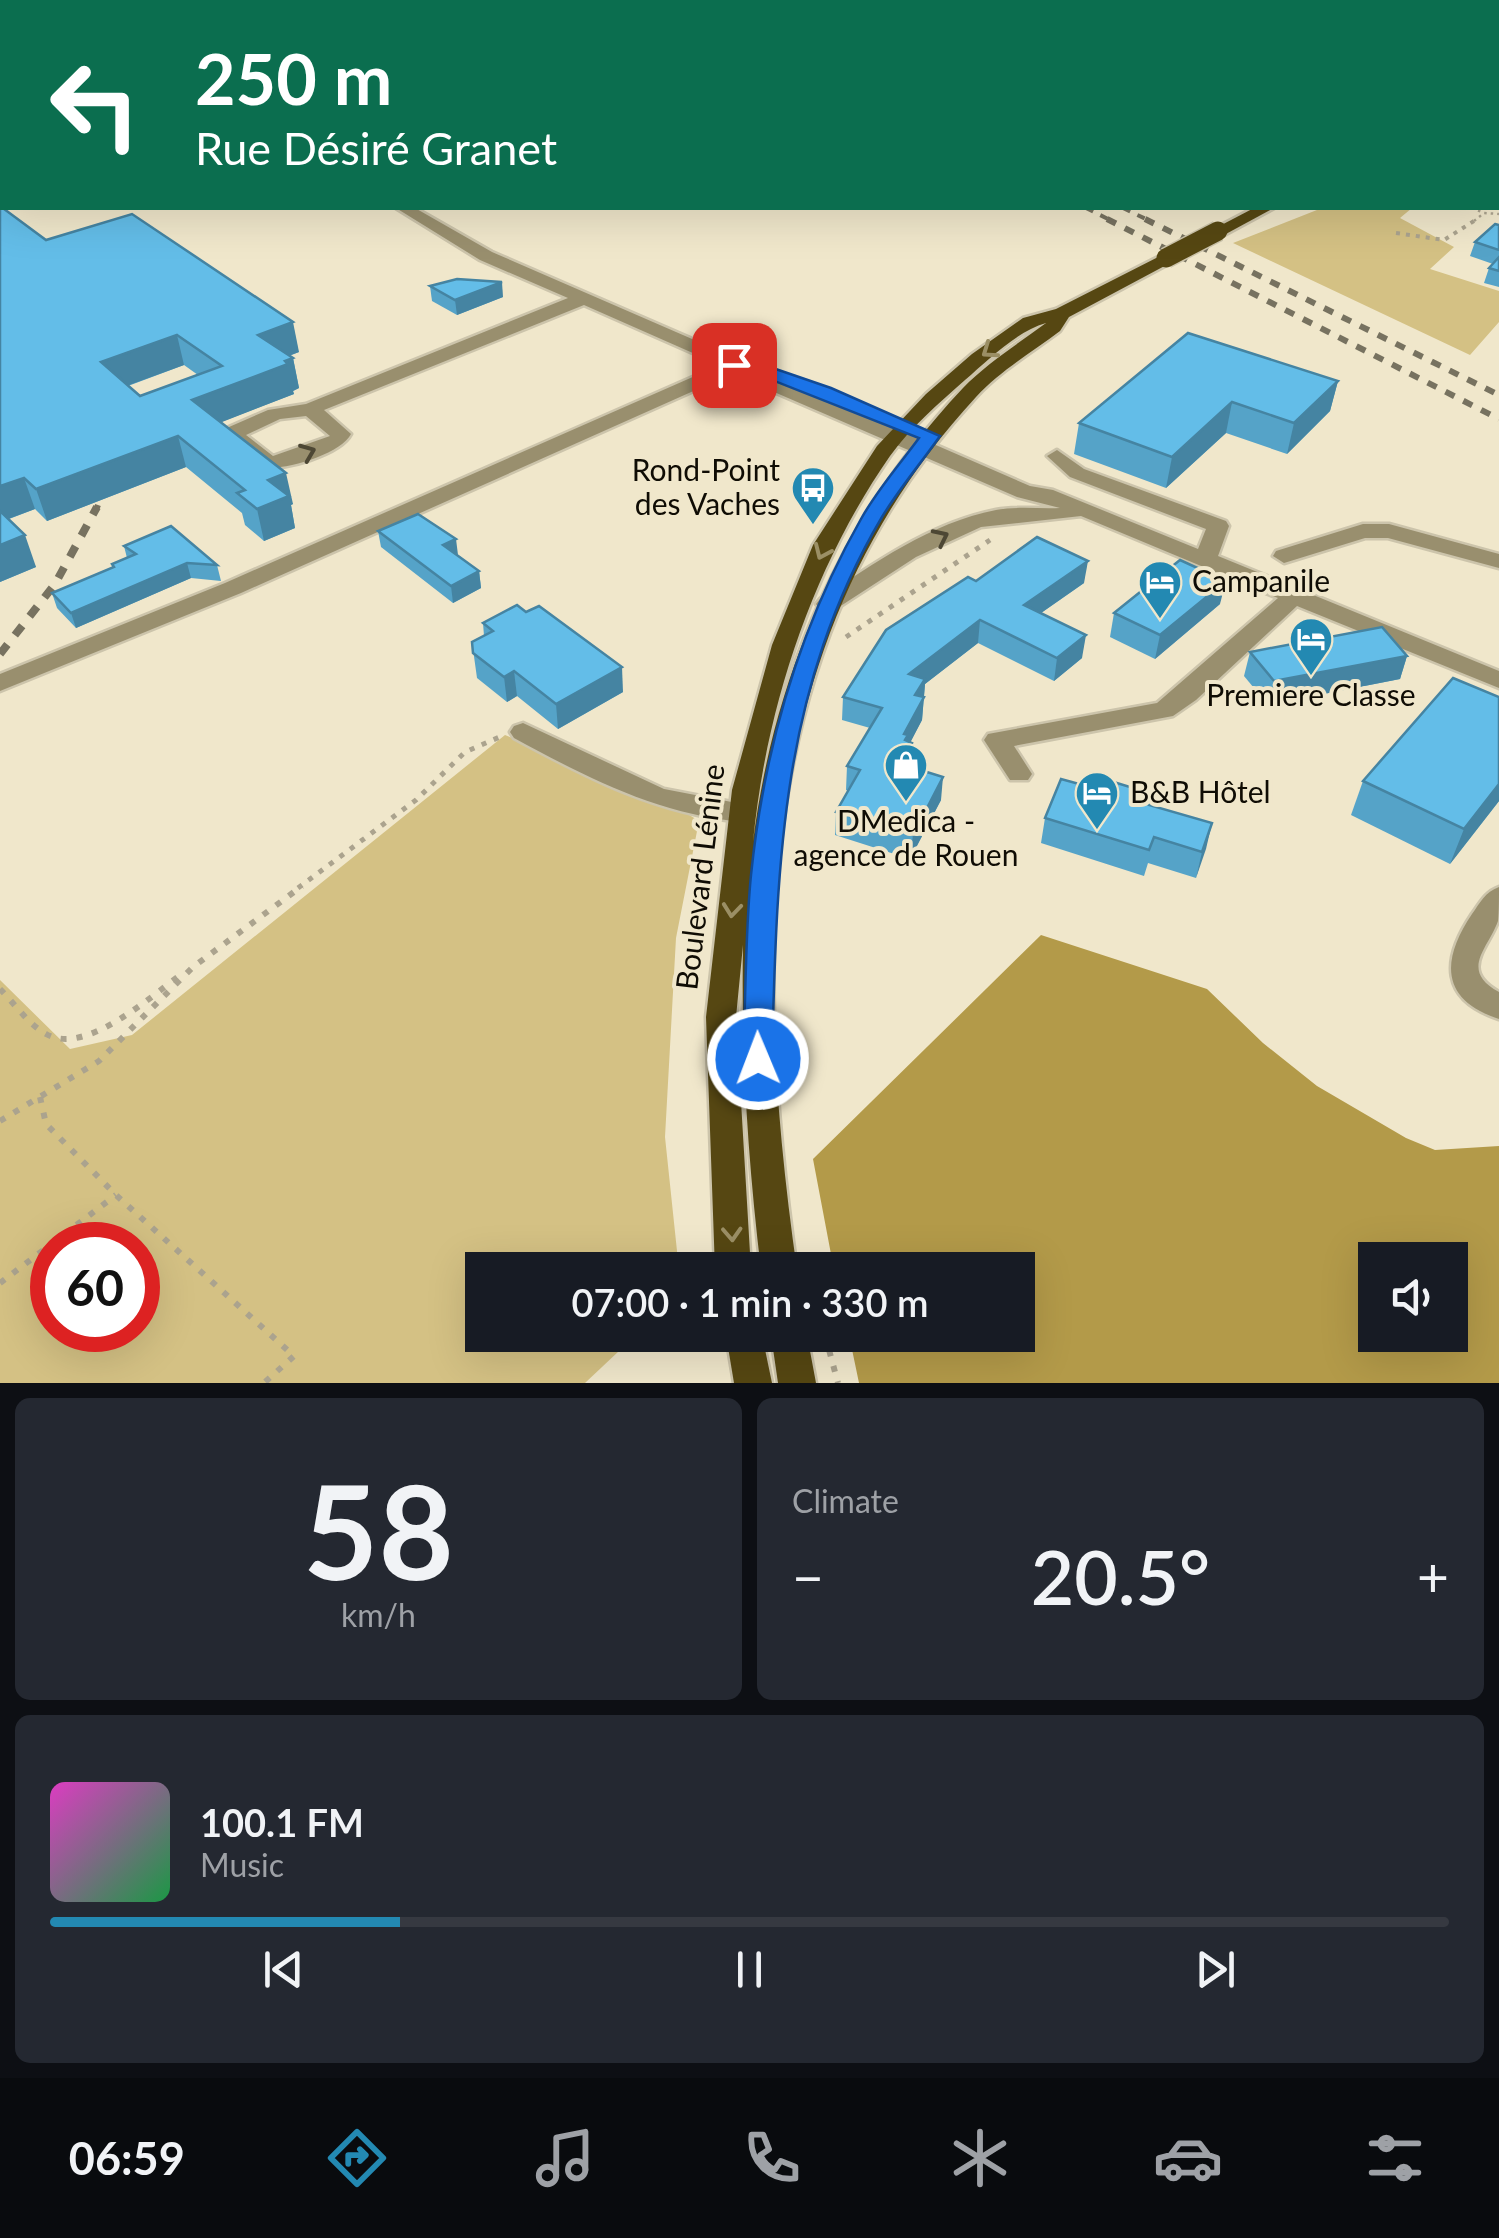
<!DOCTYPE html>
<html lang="en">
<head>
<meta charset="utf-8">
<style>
  body { margin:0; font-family:Lato,sans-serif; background:#242831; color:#f1f3f6; height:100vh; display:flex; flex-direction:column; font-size:38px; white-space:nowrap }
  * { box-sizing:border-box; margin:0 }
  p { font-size:32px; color:#9ea1a6 }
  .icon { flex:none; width:55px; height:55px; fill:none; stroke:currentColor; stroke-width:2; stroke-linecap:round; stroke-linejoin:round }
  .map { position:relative; height:1383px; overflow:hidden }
  .side { display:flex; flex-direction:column; gap:15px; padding:15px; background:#0d0f14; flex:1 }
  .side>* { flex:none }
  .hud { position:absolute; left:0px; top:0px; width:1500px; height:210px; box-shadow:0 10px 40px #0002; background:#0b6e4f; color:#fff; overflow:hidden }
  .buttons { position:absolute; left:1358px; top:1242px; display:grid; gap:20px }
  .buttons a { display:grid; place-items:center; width:110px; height:110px; border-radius:0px; background:#171b24; box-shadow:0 10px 40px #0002; font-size:50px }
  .speed { position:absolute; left:30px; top:1222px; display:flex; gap:20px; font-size:50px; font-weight:700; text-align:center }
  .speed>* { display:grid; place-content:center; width:130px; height:130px; border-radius:50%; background:#171b24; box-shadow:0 10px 40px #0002; line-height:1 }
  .speed .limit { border:15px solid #d22; background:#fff; color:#111 }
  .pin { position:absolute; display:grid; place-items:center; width:85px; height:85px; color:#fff; margin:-42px; border-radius:20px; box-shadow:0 5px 15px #0006 }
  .me { position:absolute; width:110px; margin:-55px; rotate:359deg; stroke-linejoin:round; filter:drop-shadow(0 0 8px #0008) }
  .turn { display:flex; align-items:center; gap:35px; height:210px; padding:0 30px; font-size:45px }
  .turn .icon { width:130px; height:130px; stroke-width:2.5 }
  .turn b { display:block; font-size:70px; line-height:85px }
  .big { font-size:75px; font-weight:600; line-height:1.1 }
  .side .card { flex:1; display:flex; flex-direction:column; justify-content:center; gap:15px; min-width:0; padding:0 35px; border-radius:15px; background:#242831 }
  .side .dial { align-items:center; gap:0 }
  .dial b { font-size:130px; line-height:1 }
  .song { display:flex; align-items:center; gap:30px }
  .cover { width:120px; height:120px; border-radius:15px; background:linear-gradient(135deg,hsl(310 70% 55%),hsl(140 70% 35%)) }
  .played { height:10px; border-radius:5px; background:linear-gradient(90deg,#2389b2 25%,#363941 25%) }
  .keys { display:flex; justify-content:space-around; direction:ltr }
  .heat { display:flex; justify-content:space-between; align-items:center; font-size:55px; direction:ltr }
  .side .tiles { flex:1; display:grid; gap:15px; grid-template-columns:1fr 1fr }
  .card:last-child { grid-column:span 2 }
  .trip { position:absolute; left:465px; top:1252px; width:570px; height:100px; border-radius:0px; background:#171b24; box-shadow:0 10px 40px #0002; font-weight:600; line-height:100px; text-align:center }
  .tab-bar { display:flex; height:160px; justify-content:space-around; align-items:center; background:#090b0e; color:#9ea1a6 }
  .tab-bar .icon { width:70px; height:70px }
  .tab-bar .current { color:#2389b2 }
  .tab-bar b { font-size:45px; color:#f1f3f6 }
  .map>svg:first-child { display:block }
  .green { fill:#d4c184; fill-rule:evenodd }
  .water { fill:#b39a49; fill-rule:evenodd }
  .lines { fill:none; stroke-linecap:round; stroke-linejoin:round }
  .minor-casing { stroke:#ccc4ab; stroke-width:5 }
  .major-casing { stroke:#ccc4ab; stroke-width:5 }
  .highway-casing { stroke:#ccc4ab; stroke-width:35 }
  .path-far3 { stroke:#aba38e; stroke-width:2.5; stroke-dasharray:2.5 4; stroke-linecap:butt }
  .path-far2 { stroke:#aba38e; stroke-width:4; stroke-dasharray:4 6; stroke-linecap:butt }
  .path-far1 { stroke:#aba38e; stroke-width:5; stroke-dasharray:5 8; stroke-linecap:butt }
  .path { stroke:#aba38e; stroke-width:6; stroke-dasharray:6 10; stroke-linecap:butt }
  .minor { fill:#998f6e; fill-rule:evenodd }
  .major { fill:#564712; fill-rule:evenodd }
  .highway { stroke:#3b2f00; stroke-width:30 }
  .rail-far2 { stroke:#777260; stroke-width:4; stroke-dasharray:8 8; stroke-linecap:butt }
  .rail-far1 { stroke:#777260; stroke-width:6; stroke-dasharray:10 10; stroke-linecap:butt }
  .rail { stroke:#777260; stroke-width:8; stroke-dasharray:12 12; stroke-linecap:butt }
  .major-bridge-casing { stroke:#ccc4ab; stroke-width:22; stroke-linecap:butt }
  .major-bridge { stroke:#564712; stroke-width:19 }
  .wall { fill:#55a3c8; fill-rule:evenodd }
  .shaded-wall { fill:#4584a2 }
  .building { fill:#63bde8; stroke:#4584a2; stroke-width:2.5; fill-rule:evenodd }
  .oneway { stroke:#9b8f65 }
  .oneway2 { stroke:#4d4734 }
  .route { fill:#1a73e8; stroke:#114b97; stroke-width:2.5 }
  .labels { text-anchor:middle; stroke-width:8; stroke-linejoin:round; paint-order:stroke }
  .poi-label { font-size:30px; fill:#0f0c04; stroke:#f0e7cb; text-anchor:start }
  .street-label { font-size:30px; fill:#0f0c04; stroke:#f0e7cb }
</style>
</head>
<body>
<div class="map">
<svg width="1499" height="1383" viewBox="0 0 1499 1383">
  <rect width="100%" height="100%" fill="#f0e7cb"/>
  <!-- green -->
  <g class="green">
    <path d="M1322,208H1412L1400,218L1454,247L1430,269L1499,291V322L1470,355L1233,243Z"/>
    <path d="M505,735L665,800L699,821L676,938L665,1137L679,1270H482V1335H636L585,1383H0V980L70,1049L132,1035ZM52,1245H138V1330H52Z"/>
  </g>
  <!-- water -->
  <path class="water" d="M1041,935L1207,989L1263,1043L1317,1086L1406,1138L1435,1150L1499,1146V1383H859L849,1335H1018V1270H834L813,1159ZM1375,1260H1450V1335H1375Z"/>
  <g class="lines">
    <!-- minor casing -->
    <g class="minor-casing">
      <g id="minor">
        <path d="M211,0H226L227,2H212Z"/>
        <path d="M1369,0H1391L1392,2H1370Z"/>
        <rect x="0" y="27" width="2" height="8"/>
        <path d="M396,208H415L492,252L1030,486L1053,490L1198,549L1206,529L1070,477L1047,456L1057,450L1084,469L1226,521L1229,526L1218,556L1499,671V688L1297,606L1196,700L1173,716L1014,746L1032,774L1028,780H1010L984,740L988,734L1157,703L1278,598L1081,516L981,527L916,557L836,609H820L816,604L820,599C875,563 930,523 996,510C1017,506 1038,509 1060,508L1017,497L744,379L736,372L241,593L0,691V674L225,583L720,365L584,305L324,410L351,434C341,454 283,472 261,467L228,441L225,437L229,427L268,410L306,404L568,298L480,260ZM306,416L330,436L273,456L246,435L280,419Z"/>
        <path d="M1389,524L1499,554V568L1388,538H1365L1284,563L1273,556L1276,551L1363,524Z"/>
        <path d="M523,723L664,789L742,804L752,806L756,813L752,820L742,822C657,814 588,778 514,738L510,732L514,726Z"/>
        <path d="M1499,887C1499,897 1499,912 1498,921C1488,949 1459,970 1499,992V1019C1440,1000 1441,960 1472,914C1480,903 1485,892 1499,887Z"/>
      </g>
    </g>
    <!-- major casing -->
    <g class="major-casing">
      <g id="major">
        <path d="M1061,0H1077L1078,2H1062Z"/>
        <rect x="1498" y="162" width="1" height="10"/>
        <path d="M1254,208H1274L1224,235L1210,231Z"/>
        <path d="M1166,253L1175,258L1172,262L1069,317L1060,331C1032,352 1000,371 976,397C750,642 753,959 797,1270H761C748,1161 741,1055 743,945L736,1017L751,1270H715L706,1017L732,790L772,645L813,545L877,446L926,394L972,354L1023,318L1056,309ZM1046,323C1018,344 987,363 963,388C845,513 774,672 753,842C766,707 812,568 890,456C910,428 939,403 965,380C988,360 1017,331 1046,323Z"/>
        <path d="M726,1335H762L772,1383H734Z"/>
        <path d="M771,1335H807L816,1383H778Z"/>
      </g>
    </g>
    <!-- highway casing -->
    <g class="highway-casing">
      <path id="highway" d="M1498,105L1499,104"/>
    </g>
    <!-- path-far3 -->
    <g class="path-far3">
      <path d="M1472,208L1484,213"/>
      <path d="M1474,221L1484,213L1499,214"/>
    </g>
    <!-- path-far2 -->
    <path class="path-far2" d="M1396,233L1444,240L1477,219"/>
    <!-- path-far1 -->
    <g class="path-far1">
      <path d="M846,637L990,540"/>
      <path d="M298,888L416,800L465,752L502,736"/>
    </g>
    <!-- path -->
    <g class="path">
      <path d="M0,989C14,1003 28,1024 46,1034C85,1056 149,998 179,976"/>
      <path d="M40,1097L46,1124L116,1195L294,1356L264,1383"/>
      <path d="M0,1121L99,1061L193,967L302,886"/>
      <path d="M0,1283L116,1195"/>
      <path d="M825,1335L838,1383"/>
    </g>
    <!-- minor -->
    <use href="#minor" class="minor"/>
    <!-- major -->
    <use href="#major" class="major"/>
    <!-- highway -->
    <use href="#highway" class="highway"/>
    <!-- rail-far2 -->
    <g class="rail-far2">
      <path d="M693,0L698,2"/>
      <path d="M722,0L727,2"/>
      <path d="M1086,208L1112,221"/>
      <path d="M1123,208L1150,221"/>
    </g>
    <!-- rail-far1 -->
    <g class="rail-far1">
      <path d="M1107,219L1499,419"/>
      <path d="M1145,219L1499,395"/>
      <path d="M96,510L98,505"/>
    </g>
    <!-- rail -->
    <path class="rail" d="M0,654L55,584L97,507"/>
    <!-- major-bridge casing -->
    <g class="major-bridge-casing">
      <path id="major-bridge" d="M1166,258L1218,231"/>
    </g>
    <!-- major-bridge -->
    <use href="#major-bridge" class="major-bridge"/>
  </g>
  <!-- wall -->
  <g class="wall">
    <path d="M339,0H519L508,2H340Z"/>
    <path d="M770,0H1045L1053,2H777Z"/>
    <path d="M1253,0L1248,2H1125L1121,1Z"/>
    <path d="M2,70V183L0,182V71Z"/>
    <path d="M1499,225V287L1484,283L1489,268L1493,264L1470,256L1475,242Z"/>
    <path d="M46,240L299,352L289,356L293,358L299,388L293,391L294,394L221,422L293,504L291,505L295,528L264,541L245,525L242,513L186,467L47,521L35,509L9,519L36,567L0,582ZM184,365L198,375L140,396L128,386Z"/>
    <path d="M430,286L503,297L457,315L432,301Z"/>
    <path d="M1338,381L1330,411L1287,454L1226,433L1166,488L1074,454L1079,423Z"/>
    <path d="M378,531L458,555L479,571L481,588L453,603L381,547Z"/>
    <path d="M124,546L217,565L221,581L191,578L76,628L57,608L52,593L113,567L112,564L127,558Z"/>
    <path d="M976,581L1084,583L1041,613L1082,658L1054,681L978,643L925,684L922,720L910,742V767L941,800L910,859L835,835L836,812L848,791L846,790L847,766L870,728L842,720L843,697Z"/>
    <path d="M1220,604L1155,659L1110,637L1114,613Z"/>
    <path d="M483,623L623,692L558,729L517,696L507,702L477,678L472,642L484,636Z"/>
    <path d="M1250,652L1407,656L1400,679L1268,705L1244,676Z"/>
    <path d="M1499,697V801L1450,864L1351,815L1363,781Z"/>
    <path d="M1151,805L1212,823L1196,878L1148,863L1144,876L1041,843L1045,818Z"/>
  </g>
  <!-- shaded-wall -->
  <g class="shaded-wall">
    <path d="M463,0H519L508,2H464Z"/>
    <path d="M1182,0H1234L1233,2H1166Z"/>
    <path d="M502,282L503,297L457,315L455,300Z"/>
    <path d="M293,322L299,352L264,365L258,335Z"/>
    <path d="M177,335L184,365L110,392L101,362Z"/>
    <path d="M293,358L299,388L293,391L294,394L199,431L192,400Z"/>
    <path d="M1338,381L1330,411L1287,454L1294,423Z"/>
    <path d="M1232,402L1226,433L1166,488L1172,457Z"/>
    <path d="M178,436L186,467L47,521L36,489Z"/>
    <path d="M286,473L293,504L291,505L295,528L264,541L257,509L268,480Z"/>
    <path d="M24,478L35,509L0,522V486Z"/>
    <path d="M25,535L36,567L0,582V545Z"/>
    <path d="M456,539L458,555L443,545Z"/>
    <path d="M1088,561L1084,583L1021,627L1024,605Z"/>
    <path d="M187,563L191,578L76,628L71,613Z"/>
    <path d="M479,571L481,588L453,603L451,586Z"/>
    <path d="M1226,581L1220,604L1155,659L1160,635Z"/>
    <path d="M980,620L978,643L925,684L922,720L907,749L912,743L910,766L899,788L909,674Z"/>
    <path d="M1086,635L1082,658L1054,681L1057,658Z"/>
    <path d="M1407,656L1400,679L1268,705L1274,681Z"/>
    <path d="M622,667L623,692L558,729L556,704Z"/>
    <path d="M514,671L517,696L507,702L504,677Z"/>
    <path d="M943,777L941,800L910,859L913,835Z"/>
    <path d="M1499,784V801L1450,864L1464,829Z"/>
    <path d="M1212,823L1206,849L1196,878L1202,852Z"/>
  </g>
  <!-- building -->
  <g class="building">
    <path d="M354,0H473L479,2H358Z"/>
    <path d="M825,0H1045L1053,2H835Z"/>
    <path d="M1157,0H1182L1166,2Z"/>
    <path d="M1403,0H1411L1422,2H1398Z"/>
    <path d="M2,70V159H0V71Z"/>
    <path d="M0,206L46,240L132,214L293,322L258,335L293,358L285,361L288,364L192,400L286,473L268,480L289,496L257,509L237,493L245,490L178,436L36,489L24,478L0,486ZM177,335L222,366L140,396L101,362Z"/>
    <path d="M1495,224L1499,225V250L1475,242Z"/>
    <path d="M1499,257V271L1489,268Z"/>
    <path d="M457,279L502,282L455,300L430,286Z"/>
    <path d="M1188,333L1338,381L1294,423L1232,402L1172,457L1079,423Z"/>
    <path d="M0,511L25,535L0,545Z"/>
    <path d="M418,514L456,539L443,545L479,571L451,586L378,531Z"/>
    <path d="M171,526L217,565L187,563L71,613L52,593L114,567L112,564L136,554L124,546Z"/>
    <path d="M1037,537L1088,561L1024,605L1086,635L1057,658L980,620L909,674L925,679L915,695L924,697L904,734L908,735L905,740L912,743L901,764L943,777L913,835L836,812L860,770L847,766L882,708L843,697L886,630L968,577L976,581Z"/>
    <path d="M1180,560L1226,581L1160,635L1114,613Z"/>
    <path d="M517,605L526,612L539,606L622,667L556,704L514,671L504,677L473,653L472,642L493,631L483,623Z"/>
    <path d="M1382,627L1407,656L1274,681L1250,652Z"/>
    <path d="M1453,678L1499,697V784L1464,829L1363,781Z"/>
    <path d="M1094,776L1153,794L1149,805L1212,823L1202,852L1154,837L1149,850L1045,818L1061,779L1090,787Z"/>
  </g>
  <!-- one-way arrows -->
  <defs><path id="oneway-chevron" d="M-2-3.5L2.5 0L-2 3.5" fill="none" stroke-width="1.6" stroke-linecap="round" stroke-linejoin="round" transform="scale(2.5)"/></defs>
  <g class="oneway">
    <use href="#oneway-chevron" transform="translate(989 351) rotate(145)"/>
    <use href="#oneway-chevron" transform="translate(822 552) rotate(114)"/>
    <use href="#oneway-chevron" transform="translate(732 910) rotate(96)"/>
    <use href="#oneway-chevron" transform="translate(732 1234) rotate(87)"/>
  </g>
  <g class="oneway2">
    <use href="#oneway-chevron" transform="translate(308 452) rotate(-22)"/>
    <use href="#oneway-chevron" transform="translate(941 537) rotate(-26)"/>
  </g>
  <!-- route -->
  <path class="route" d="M734,360L767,366L831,388L940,436C921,463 899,489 882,517C780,690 777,865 772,1059L768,1067L758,1070L748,1067L743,1059C746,998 745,935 751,875C764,749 798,630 861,519C877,490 900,464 919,438L757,374L728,368V361Z"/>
  <!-- icons -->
  <defs>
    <g id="bus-pin" transform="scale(2.25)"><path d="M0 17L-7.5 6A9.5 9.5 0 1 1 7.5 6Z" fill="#2389b2" stroke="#f0e7cb"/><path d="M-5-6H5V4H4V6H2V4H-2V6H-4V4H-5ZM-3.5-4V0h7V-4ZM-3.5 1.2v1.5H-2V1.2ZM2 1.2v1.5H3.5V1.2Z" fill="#fff"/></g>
    <g id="hotel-pin" transform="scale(2.25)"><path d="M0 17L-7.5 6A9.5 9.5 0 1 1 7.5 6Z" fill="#2389b2" stroke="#f0e7cb"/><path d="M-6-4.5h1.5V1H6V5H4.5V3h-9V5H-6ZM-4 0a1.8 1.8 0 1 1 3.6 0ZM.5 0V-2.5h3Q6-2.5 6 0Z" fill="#fff"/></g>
    <g id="shop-pin" transform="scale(2.25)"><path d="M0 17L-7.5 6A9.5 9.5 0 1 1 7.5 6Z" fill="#2389b2" stroke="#f0e7cb"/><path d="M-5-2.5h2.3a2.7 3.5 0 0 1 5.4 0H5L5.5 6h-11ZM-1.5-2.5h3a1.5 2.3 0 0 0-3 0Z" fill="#fff"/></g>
  </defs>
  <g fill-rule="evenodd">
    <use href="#bus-pin" x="813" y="488"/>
    <use href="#hotel-pin" x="1160" y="582"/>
    <use href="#hotel-pin" x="1311" y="639"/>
    <use href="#shop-pin" x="906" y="765"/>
    <use href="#hotel-pin" x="1097" y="793"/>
  </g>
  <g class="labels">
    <!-- poi labels -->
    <g class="poi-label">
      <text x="780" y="481" text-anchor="end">Rond-Point<tspan x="780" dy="34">des Vaches</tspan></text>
      <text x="1192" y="592">Campanile</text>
      <text x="1311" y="706" text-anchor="middle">Premiere Classe</text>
      <text x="1130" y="803">B&amp;B Hôtel</text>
      <text x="906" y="832" text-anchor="middle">DMedica -<tspan x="906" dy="34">agence de Rouen</tspan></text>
    </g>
    <!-- street labels -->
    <g class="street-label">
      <text transform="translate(701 877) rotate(-83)" y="10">Boulevard Lénine</text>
    </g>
  </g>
</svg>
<div class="buttons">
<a><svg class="icon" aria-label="sound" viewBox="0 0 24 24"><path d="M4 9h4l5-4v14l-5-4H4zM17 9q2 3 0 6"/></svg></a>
</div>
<div class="speed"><div class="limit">60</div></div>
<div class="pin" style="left:734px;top:365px;background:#d93025"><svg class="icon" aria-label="arrive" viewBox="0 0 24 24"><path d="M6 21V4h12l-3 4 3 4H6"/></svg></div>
<svg class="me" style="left:758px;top:1059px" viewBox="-20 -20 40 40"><circle r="17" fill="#1a73e8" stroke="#fff" stroke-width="3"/><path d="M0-11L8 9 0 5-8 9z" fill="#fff"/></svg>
<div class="trip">07:00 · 1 min · 330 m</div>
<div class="hud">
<div class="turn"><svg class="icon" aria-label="left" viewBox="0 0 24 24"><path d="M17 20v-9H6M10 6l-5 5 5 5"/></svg><div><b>250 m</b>Rue Désiré Granet</div></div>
</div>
</div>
<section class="side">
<div class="tiles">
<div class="card dial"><b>58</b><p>km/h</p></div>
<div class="card"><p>Climate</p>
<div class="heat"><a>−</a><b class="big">20.5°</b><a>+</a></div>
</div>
<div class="card">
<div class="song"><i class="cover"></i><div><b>100.1 FM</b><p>Music</p></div></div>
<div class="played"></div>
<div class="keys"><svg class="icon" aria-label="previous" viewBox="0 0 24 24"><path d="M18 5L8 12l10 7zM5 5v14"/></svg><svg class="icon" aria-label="pause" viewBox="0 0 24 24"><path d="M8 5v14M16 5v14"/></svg><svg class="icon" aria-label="next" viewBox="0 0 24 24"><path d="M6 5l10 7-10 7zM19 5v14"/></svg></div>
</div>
</div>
</section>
<nav class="tab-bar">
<b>06:59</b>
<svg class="icon current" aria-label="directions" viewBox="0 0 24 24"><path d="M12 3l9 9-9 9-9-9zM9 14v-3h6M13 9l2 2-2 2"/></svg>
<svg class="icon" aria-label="music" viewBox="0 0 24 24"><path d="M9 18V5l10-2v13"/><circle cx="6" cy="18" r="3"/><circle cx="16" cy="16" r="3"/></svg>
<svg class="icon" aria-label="phone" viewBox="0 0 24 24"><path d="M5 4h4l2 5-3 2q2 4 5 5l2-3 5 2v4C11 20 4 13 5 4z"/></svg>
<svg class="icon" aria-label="climate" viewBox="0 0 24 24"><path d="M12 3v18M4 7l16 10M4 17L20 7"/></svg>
<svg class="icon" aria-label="car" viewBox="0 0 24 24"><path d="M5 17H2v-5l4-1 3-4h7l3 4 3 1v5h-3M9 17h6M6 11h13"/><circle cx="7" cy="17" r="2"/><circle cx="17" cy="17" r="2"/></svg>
<svg class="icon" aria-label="filters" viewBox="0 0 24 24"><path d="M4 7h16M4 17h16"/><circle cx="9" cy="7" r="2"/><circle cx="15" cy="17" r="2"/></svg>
</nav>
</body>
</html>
